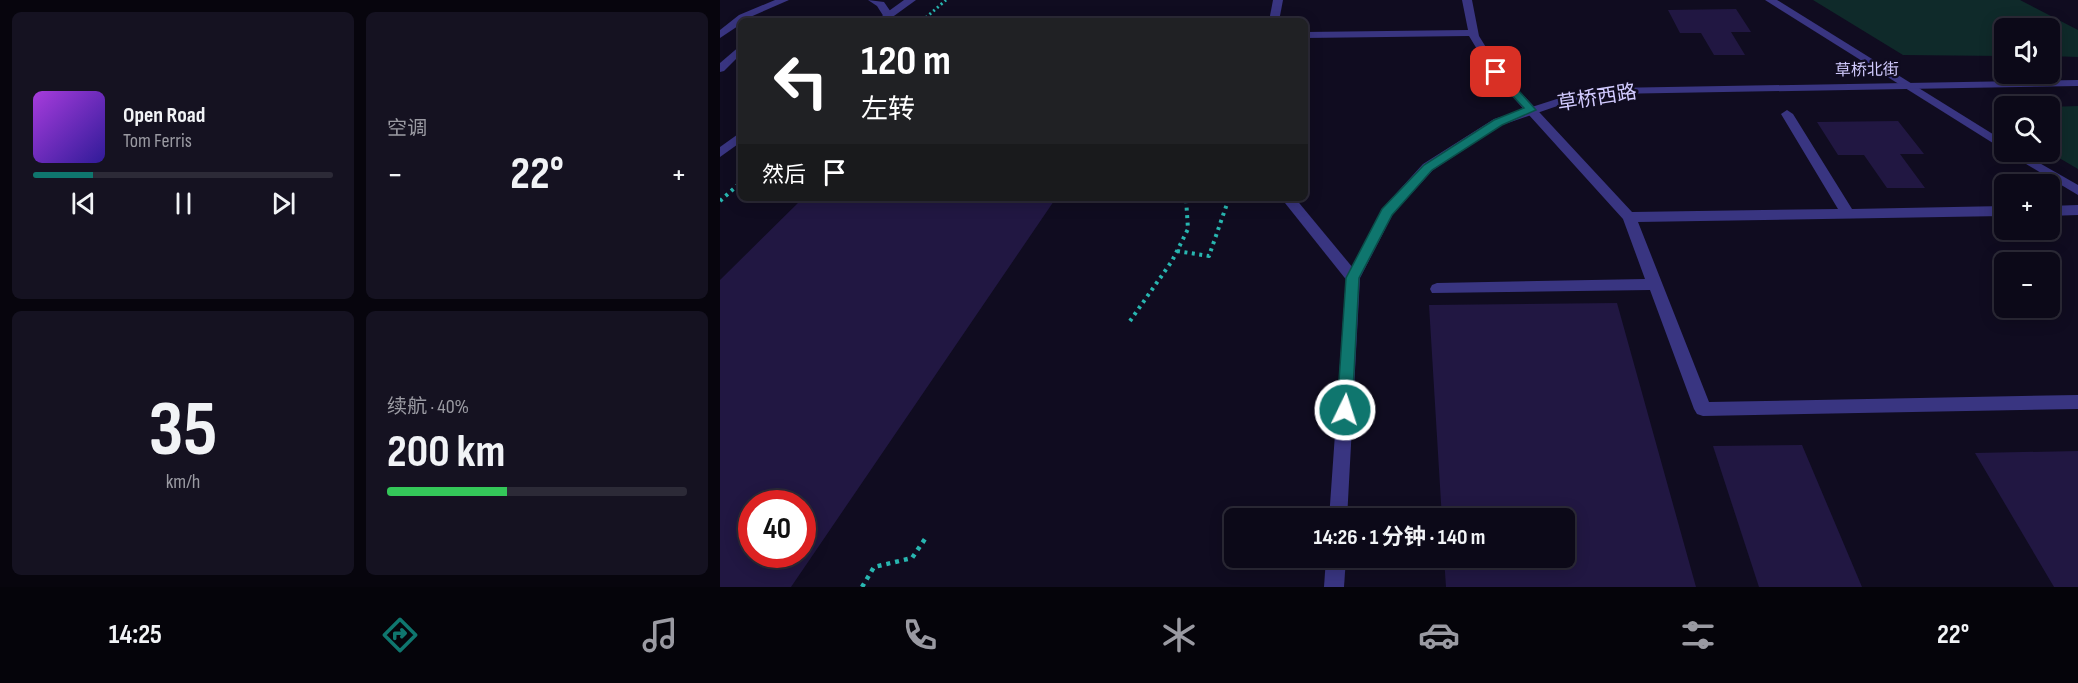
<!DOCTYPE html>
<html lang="zh">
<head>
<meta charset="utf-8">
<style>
  body { margin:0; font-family:"Sofia Sans Condensed","Noto Sans SC",sans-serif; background:#151221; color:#f1f3f6; height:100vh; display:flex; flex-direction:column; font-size:22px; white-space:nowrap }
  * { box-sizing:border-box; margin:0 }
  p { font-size:20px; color:#9a9aa2 }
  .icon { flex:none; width:33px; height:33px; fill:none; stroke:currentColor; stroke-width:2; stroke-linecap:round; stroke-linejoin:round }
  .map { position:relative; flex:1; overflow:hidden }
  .details { display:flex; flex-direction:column; gap:12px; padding:12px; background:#07050d; width:720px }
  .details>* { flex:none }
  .guide { position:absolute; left:18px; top:18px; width:570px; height:183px; border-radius:9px; box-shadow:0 3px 15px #0003,0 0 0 2px #2c2a37; background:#202124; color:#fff; overflow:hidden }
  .buttons { position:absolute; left:1274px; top:18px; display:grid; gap:12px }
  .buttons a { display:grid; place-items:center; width:66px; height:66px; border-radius:9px; background:#0c0918; box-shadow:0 3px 15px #0003,0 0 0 2px #2c2a37; font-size:30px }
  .speed { position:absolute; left:18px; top:490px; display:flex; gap:12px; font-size:30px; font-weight:700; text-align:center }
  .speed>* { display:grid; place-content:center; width:78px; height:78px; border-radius:50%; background:#0c0918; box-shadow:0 3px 15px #0003,0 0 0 2px #2c2a37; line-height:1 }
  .speed .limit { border:9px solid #d22; background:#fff; color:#111 }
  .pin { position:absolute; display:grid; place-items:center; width:51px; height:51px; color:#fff; margin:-26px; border-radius:12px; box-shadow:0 3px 9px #0006 }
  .me { position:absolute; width:66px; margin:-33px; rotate:4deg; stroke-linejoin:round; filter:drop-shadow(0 0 4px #0008) }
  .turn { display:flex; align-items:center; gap:21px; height:126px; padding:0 24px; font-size:27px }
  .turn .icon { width:78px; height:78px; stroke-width:2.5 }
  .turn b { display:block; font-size:42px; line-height:51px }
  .then { display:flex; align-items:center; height:57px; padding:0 24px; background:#0003; gap:12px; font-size:22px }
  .big { font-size:45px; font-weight:700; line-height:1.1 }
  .details .tile { flex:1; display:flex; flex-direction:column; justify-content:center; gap:9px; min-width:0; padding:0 21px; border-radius:9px; background:#151221 }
  .details .dial { align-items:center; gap:0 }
  .dial b { font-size:78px; line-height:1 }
  .song { display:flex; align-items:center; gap:18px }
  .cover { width:72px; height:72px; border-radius:9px; background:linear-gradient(135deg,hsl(280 70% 55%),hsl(250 70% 35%)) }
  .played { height:6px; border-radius:3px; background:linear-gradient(90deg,#0f766e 20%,#2c2a37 20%) }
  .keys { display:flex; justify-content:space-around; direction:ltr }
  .heat { display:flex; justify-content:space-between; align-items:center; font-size:33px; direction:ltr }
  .charge { height:9px; border-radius:4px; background:linear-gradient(90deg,#34c759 40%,#2c2a37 0) }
  .details .tiles { flex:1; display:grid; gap:12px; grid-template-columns:repeat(2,1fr) }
  .trip { position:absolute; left:504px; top:508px; width:351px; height:60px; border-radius:9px; background:#0c0918; box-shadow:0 3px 15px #0003,0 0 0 2px #2c2a37; font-weight:700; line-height:60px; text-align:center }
  .tab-bar { display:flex; height:96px; justify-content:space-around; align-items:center; background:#05040a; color:#9a9aa2 }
  .tab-bar .icon { width:42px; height:42px }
  .tab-bar .selected { color:#0f766e }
  .tab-bar b { font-size:27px; color:#f1f3f6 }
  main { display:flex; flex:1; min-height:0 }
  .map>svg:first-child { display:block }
  .green { fill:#0f2a2a }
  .building { fill:#211742; fill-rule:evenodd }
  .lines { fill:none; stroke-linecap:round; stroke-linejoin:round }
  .path-far2 { stroke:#28b6b0; stroke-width:3; stroke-dasharray:2 3; stroke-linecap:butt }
  .path-far1 { stroke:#28b6b0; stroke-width:4; stroke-dasharray:3 4.5; stroke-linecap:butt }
  .path { stroke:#28b6b0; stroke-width:4.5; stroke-dasharray:4 5; stroke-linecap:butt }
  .service { fill:#393581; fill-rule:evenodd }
  .minor { fill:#393581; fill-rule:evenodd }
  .tertiary { fill:#393581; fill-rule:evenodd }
  .route { fill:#0f766e; stroke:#0a4d48; stroke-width:1.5 }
  .labels { text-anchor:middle; stroke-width:5; stroke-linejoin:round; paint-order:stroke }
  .far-street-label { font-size:16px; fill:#d2cbff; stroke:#100c20 }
  .street-label { font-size:20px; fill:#d2cbff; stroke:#100c20 }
</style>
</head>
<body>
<main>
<section class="details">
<div class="tiles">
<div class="tile">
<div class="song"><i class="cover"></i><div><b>Open Road</b><p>Tom Ferris</p></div></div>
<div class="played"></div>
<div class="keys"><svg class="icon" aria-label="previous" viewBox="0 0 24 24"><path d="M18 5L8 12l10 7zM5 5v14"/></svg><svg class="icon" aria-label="pause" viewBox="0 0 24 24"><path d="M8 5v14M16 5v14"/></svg><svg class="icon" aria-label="next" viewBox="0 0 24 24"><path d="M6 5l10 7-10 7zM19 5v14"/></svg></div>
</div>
<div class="tile"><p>空调</p>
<div class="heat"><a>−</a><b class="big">22°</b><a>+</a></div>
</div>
<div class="tile dial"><b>35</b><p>km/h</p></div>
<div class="tile"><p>续航 · 40%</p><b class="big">200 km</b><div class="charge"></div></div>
</div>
</section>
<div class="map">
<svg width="1358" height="587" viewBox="0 0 1358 587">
  <rect width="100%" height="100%" fill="#100c20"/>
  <!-- green -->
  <g class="green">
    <path d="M1093,0H1300L1358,30V57L1329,56V28H1284V56L1183,55Z"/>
    <path d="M1358,106V169L1329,152V107Z"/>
  </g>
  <!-- building -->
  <g class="building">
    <path d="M1016,9L1031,32H1011L1025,55H994L981,33H960L948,10Z"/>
    <path d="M1178,121L1204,154H1180L1205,188H1167L1144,155H1118L1097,122Z"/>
    <path d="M83,198H336L71,587H0V280ZM32,504H82V555H32Z"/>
    <path d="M897,303L976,587H726L724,558H844V519H722L709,305Z"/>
    <path d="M1082,445L1142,587H1039L993,446Z"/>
    <path d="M1358,451V587H1334L1255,453Z"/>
  </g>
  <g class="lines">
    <!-- path-far2 -->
    <path class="path-far2" d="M202,21L226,0"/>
    <!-- path-far1 -->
    <g class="path-far1">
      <path d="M0,201L21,182"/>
      <path d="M457,251L489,256L509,198"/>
      <path d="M410,321L452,261L468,229L466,198"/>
    </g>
    <!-- path -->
    <path class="path" d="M142,587L154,567L192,558L205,539"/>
    <!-- service -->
    <g class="service">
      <path d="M742,0H752L759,36L780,70L912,212L1118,209L1061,114L1067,110L1073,114L1132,209L1284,206V216L918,222L989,402L1358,395V409L983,416L977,414L974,409L930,290L712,293L710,289L712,285L717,283L925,279L903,219L772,74L749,36L585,38V32L748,30Z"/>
      <path d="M1045,0H1057L1284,141V150Z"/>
      <path d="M76,18H109L114,21H71Z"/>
      <path d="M21,45V54L4,71L0,72V63Z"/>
      <path d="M1286,152H1300L1358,185V195Z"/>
      <path d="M1358,205V215L1329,216V206Z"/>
    </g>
    <!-- minor -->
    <g class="minor">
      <path d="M55,0H69L21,21V24L0,38V30L19,15Z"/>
      <path d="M148,0L164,2L173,15L164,17L157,6Z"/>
      <path d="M553,0H563L559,21H549Z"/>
      <path d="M561,198H575L638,274L640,278L638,282H628Z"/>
    </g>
    <!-- tertiary -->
    <g class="tertiary">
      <path d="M184,0H196L167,21H155Z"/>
      <path d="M1358,80V86L891,94L849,102L782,125L713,170L673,214L640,278L627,519H609L626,278L662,209L703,164L774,119L843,97L891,88Z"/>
      <path d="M21,132V142L0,157V147Z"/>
      <path d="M606,558H626L624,587H604Z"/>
    </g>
  </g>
  <!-- route -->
  <path class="route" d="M776,69L780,70L816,110L782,125L712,170L672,215L639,278L632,410L630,414L625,416L619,414L617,410L626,278L662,209L704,165L774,120L804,108L772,74V70Z"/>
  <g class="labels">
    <!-- far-street labels -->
    <g class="far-street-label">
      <text transform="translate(1147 69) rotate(-1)" y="6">草桥北街</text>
    </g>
    <!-- street labels -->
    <g class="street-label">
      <text transform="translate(877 97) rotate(-9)" y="7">草桥西路</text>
    </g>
  </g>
</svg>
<div class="buttons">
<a><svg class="icon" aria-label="sound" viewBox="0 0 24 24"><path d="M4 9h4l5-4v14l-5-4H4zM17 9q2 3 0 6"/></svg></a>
<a><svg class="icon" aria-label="search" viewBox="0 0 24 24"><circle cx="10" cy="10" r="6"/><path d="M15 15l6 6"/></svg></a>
<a>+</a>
<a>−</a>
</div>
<div class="speed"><div class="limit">40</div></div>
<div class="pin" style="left:776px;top:72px;background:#d93025"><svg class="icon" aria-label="arrive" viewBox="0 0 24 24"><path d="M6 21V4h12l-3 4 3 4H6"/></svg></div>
<svg class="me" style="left:625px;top:410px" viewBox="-20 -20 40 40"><circle r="17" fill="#0f766e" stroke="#fff" stroke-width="3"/><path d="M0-11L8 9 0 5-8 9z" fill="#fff"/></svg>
<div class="trip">14:26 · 1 分钟 · 140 m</div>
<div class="guide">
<div class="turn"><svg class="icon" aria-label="left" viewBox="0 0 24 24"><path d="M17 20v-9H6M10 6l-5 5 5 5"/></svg><div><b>120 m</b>左转</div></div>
<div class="then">然后<svg class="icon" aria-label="arrive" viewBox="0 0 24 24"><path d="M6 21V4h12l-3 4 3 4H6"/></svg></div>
</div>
</div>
</main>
<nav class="tab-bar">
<b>14:25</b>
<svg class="icon selected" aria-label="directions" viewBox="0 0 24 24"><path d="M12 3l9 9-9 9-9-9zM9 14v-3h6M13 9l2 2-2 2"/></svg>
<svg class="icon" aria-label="music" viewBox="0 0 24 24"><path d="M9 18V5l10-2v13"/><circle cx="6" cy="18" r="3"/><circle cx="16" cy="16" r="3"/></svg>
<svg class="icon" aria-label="phone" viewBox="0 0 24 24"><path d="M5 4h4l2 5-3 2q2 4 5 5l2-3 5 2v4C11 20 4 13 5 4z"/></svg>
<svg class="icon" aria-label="climate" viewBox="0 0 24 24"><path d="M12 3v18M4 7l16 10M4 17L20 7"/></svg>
<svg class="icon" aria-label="car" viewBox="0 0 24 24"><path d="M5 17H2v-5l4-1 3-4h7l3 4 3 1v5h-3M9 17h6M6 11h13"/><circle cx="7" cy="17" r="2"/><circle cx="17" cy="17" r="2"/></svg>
<svg class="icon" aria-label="filters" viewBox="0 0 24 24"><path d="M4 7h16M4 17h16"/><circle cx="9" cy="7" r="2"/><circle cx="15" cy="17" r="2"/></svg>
<b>22°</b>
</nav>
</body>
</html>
